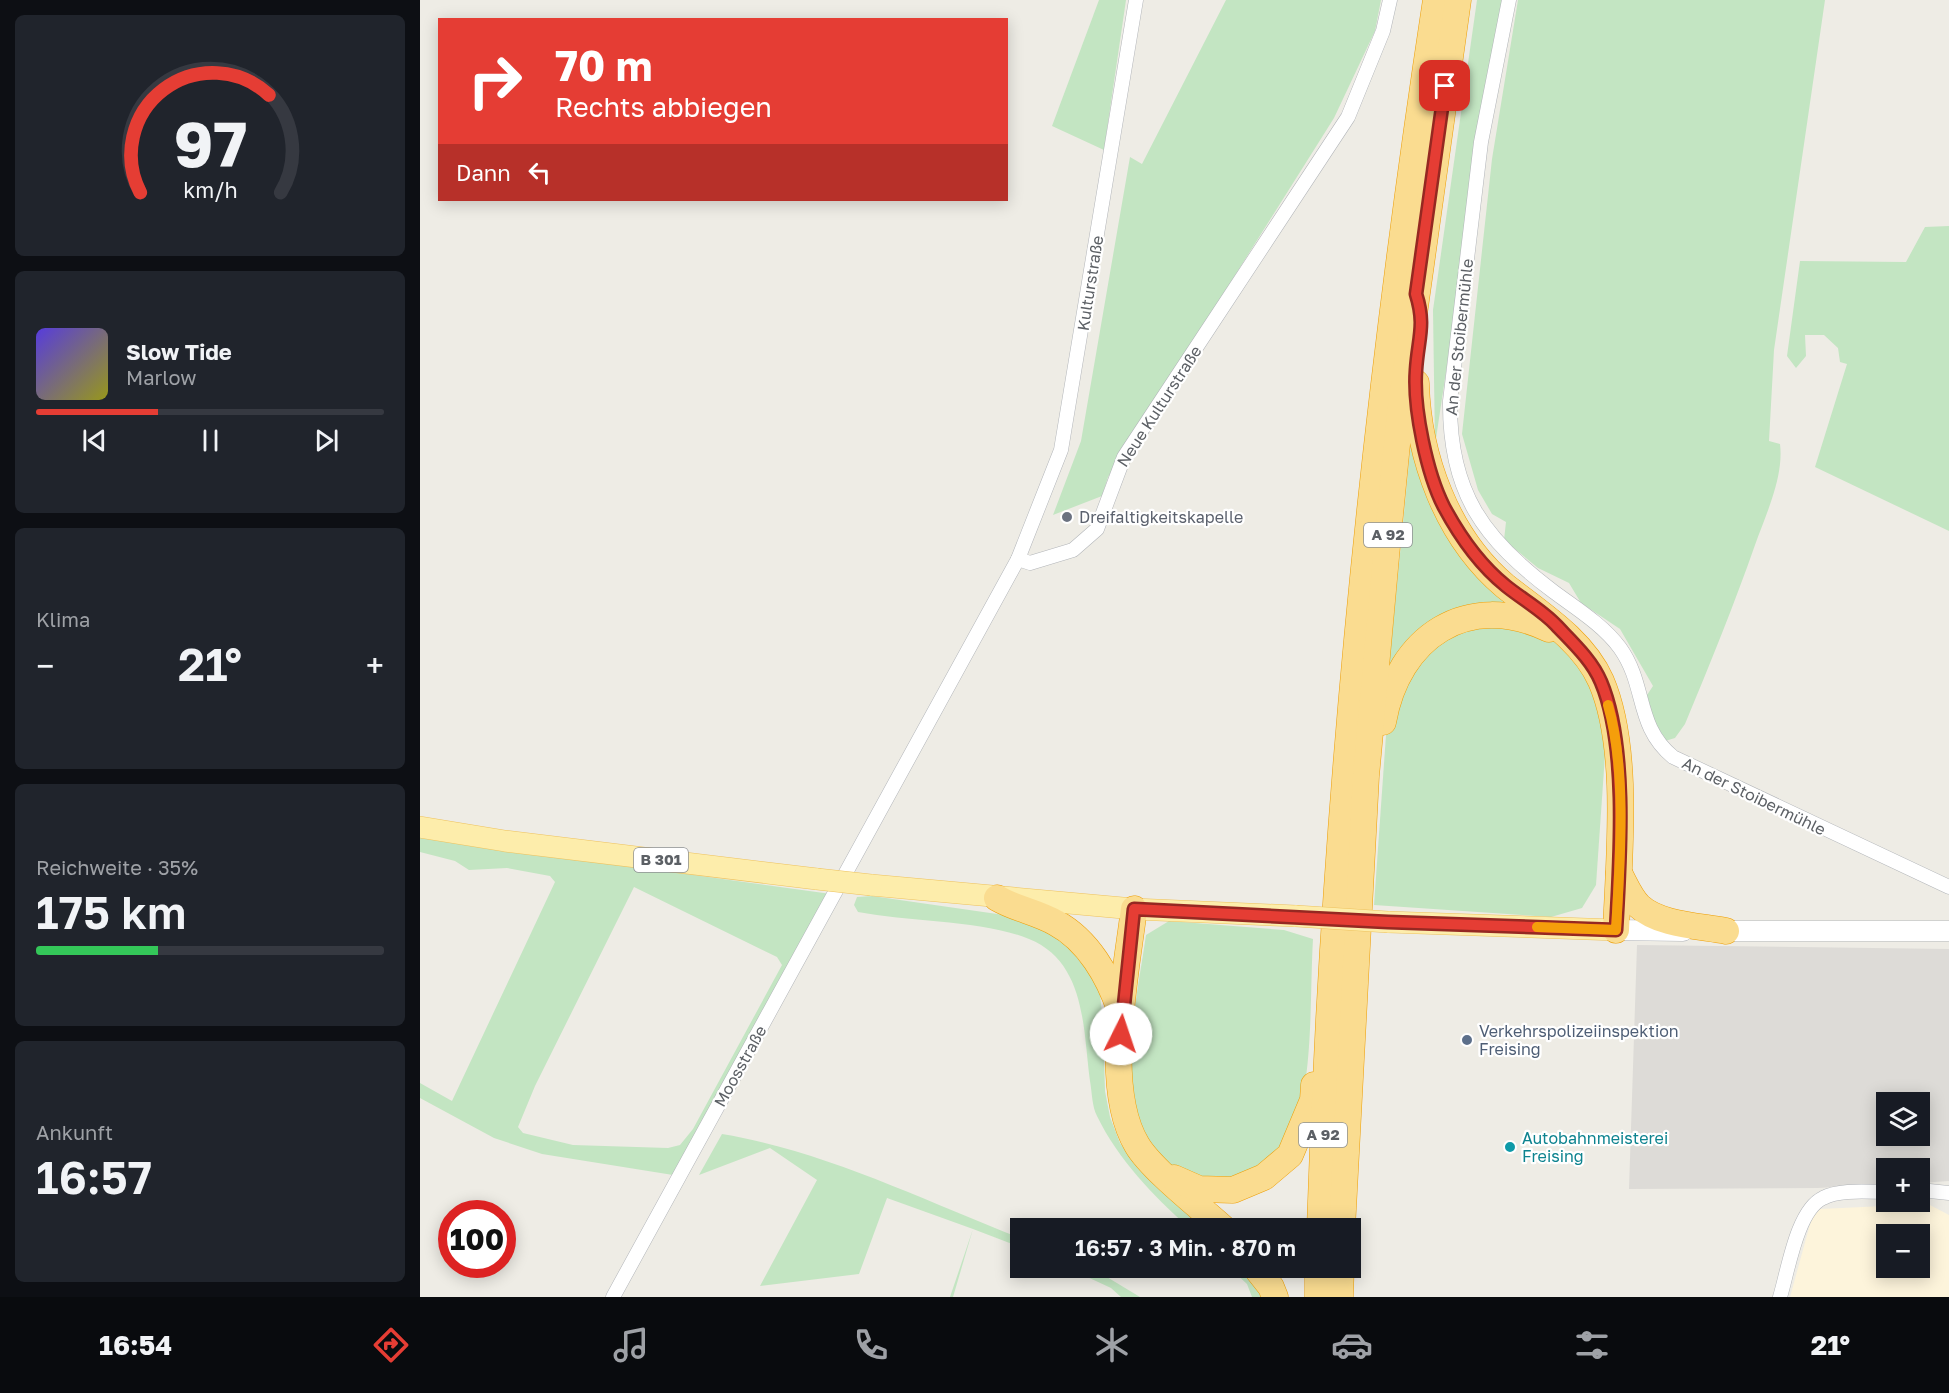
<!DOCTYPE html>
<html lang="de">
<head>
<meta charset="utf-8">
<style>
  body { margin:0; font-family:"Golos Text",sans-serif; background:#20242c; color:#f1f3f6; height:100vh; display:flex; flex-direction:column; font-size:22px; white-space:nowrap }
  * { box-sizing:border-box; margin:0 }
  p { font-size:20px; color:#9ea1a6 }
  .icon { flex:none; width:33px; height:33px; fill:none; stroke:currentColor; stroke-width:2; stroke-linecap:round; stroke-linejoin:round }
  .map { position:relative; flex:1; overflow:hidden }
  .sheet { display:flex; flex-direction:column; gap:15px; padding:15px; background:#0d0f14; width:420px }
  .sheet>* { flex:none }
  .banner { position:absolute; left:18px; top:18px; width:570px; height:183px; border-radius:0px; box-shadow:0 3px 15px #0003; background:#e53d34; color:#fff; overflow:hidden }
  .tools { position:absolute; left:1456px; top:1092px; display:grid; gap:12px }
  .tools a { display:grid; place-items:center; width:54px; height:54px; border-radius:0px; background:#171b24; box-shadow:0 3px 15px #0003; font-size:30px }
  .speed { position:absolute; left:18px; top:1200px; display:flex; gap:12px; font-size:30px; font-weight:700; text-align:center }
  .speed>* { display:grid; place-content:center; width:78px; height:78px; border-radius:50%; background:#171b24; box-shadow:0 3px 15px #0003; line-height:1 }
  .speed .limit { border:9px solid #d22; background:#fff; color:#111 }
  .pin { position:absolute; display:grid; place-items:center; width:51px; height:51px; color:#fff; margin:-26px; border-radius:12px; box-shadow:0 3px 9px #0006 }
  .me { position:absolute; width:66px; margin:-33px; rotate:4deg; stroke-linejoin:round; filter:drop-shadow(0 0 4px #0008) }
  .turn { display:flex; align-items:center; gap:21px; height:126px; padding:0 18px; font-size:27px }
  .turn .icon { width:78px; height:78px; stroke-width:2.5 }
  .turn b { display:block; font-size:42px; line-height:51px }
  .then { display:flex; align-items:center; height:57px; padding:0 18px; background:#0003; gap:12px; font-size:22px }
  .big { font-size:45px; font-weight:600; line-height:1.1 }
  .sheet .tile { flex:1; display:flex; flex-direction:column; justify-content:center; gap:9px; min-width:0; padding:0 21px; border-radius:9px; background:#20242c }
  .sheet .dial { align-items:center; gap:0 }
  .dial svg { height:156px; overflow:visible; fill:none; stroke:#363941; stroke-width:7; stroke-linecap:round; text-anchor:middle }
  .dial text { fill:#f1f3f6; stroke:none }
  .song { display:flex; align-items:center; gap:18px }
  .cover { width:72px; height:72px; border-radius:9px; background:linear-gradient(135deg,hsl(250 70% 55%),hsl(60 70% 35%)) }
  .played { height:6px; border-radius:3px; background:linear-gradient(90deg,#e53d34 35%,#363941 35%) }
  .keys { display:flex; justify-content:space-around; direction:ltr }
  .heat { display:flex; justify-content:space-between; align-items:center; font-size:33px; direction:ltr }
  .charge { height:9px; border-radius:4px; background:linear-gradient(90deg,#34c759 35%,#363941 0) }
  .trip { position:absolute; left:590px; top:1218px; width:351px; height:60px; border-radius:0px; background:#171b24; box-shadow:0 3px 15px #0003; font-weight:600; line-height:60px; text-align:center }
  .menu { display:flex; height:96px; justify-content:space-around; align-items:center; background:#090b0e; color:#9ea1a6 }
  .menu .icon { width:42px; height:42px }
  .menu .on { color:#e53d34 }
  .menu b { font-size:27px; color:#f1f3f6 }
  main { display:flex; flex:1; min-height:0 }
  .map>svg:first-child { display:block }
  .commercial { fill:#fdf4db; fill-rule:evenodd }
  .industrial { fill:#dddbd7; fill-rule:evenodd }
  .green { fill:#c3e5c2; fill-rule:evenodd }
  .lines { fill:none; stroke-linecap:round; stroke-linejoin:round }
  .minor-casing { stroke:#b2b5b9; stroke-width:15 }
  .secondary-casing { stroke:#b3b7bc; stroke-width:21 }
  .primary-casing { stroke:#eec25e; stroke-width:22 }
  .motorway-casing { stroke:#ed9e06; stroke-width:27 }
  .minor { stroke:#fff; stroke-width:14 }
  .secondary { stroke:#fff; stroke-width:20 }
  .primary { stroke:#fdedab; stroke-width:21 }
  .motorway { stroke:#fadc90; stroke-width:26 }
  .primary-bridge-casing { stroke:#eec25e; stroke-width:22; stroke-linecap:butt }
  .primary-bridge { stroke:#fdedab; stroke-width:21 }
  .route-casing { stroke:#952822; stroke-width:15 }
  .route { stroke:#e53d34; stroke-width:10 }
  .slow { stroke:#f59e0b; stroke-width:10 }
  .worship-dot { fill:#6b7280; stroke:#fff; stroke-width:2 }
  .service-dot { fill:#5c6f8a; stroke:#fff; stroke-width:2 }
  .culture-dot { fill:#0f9aa8; stroke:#fff; stroke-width:2 }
  .labels { text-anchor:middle; stroke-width:4.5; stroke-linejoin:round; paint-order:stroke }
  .shield { fill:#fff; stroke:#8d9093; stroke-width:1.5 }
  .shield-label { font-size:15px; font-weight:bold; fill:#5c6065 }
  .street-label { font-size:16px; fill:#5c6065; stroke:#fff }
  .worship-label { font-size:16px; fill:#5b616d; stroke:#fff; text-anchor:start }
  .service-label { font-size:16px; fill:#4e5e75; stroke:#fff; text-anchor:start }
  .culture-label { font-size:16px; fill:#0d838f; stroke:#fff; text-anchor:start }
</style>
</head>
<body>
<main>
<section class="sheet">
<div class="tile dial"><svg viewBox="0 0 100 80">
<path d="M14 69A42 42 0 1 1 86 69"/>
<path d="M14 69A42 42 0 0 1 80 19" stroke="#e53d34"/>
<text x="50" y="56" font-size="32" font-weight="700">97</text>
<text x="50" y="72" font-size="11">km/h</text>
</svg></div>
<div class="tile">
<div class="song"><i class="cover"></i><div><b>Slow Tide</b><p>Marlow</p></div></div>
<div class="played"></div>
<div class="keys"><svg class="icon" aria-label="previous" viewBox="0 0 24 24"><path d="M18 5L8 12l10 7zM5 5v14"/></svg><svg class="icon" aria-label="pause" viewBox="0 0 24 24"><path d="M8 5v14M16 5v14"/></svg><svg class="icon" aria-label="next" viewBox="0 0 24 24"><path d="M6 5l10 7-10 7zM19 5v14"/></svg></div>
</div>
<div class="tile"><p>Klima</p>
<div class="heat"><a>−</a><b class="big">21°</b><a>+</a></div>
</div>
<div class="tile"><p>Reichweite · 35%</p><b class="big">175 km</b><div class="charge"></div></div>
<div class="tile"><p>Ankunft</p><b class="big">16:57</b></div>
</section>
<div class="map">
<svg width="1529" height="1297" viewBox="0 0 1529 1297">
  <rect width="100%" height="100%" fill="#eeece5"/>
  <!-- commercial -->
  <path class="commercial" d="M1508,1204L1529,1215V1297H1370L1392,1217L1400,1209ZM1467,1234H1500V1268H1467Z"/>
  <!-- industrial -->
  <path class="industrial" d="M1217,945L1529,949V1181L1500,1183V1168H1467V1184L1398,1188L1209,1189ZM1467,1102H1500V1136H1467Z"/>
  <!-- green -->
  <g class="green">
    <path d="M679,0H706L684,150L632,126Z"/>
    <path d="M806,0H961L955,31L914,118L688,477L682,496L633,515L661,441L710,157L722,164Z"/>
    <path d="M1057,0H1082L1015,445L1013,310Z"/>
    <path d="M1098,0H1405L1354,350L1349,441L1360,444C1364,477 1346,514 1335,545C1314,605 1290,664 1265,724L1255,738L1245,741L1237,732L1227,695L1233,686L1200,629L1161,603L1149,583L1118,568L1084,540L1086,522L1072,514L1058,490L1042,434L1072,159Z"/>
    <path d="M1529,226V531L1395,467L1427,364L1420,362L1418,348L1404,335H1385L1386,356L1376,368L1367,356L1380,261L1486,262L1505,227Z"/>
    <path d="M992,431L1002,466L1118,616L1085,606L972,667L969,666Z"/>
    <path d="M1071,619L1131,637L1151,652L1171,679L1182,722L1185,755L1176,885L1162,908L1131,917L954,905L967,721L1003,648Z"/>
    <path d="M0,837L411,894L253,1175L122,1154L74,1138L0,1098V1083L32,1101L135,882L130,876L87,868L49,870L35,861L0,852ZM214,887L357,957L362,965L273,1129L260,1145L248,1148L153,1145L103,1133L98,1127L115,1086Z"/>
    <path d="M452,896L598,917L623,926L659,955L679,984L683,1023L685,1091L690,1117L700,1143L718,1168L790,1228H769C733,1195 699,1161 677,1116C672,1107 672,1092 670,1081C663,1029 666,962 609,939C563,920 490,922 438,912L434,905L437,897Z"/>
    <path d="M749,921L864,930L893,939C890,989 893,1070 878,1115C861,1166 814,1193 764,1172C742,1162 725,1144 718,1120C701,1065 718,991 726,935Z"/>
    <path d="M302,1134C405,1151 503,1200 600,1238V1247L553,1229L533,1297H530L553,1229L467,1198L439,1274L340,1286L397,1180L350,1148L279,1175Z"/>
    <path d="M648,1268H672L720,1297H701L691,1288Z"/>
    <path d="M810,1268H825L841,1297H832L827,1284Z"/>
  </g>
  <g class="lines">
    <!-- minor casing -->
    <g class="minor-casing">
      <g id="minor">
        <path d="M1089,0L1061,142L1030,401C1029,492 1063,539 1134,592C1157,609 1183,625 1200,648C1227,686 1215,726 1253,757L1529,887"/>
        <path d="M598,559L610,563L653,550L677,529L704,457L928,117L963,31L970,0"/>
        <path d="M1500,1190L1529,1193"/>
        <path d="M193,1297L598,559L641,450L716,0"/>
        <path d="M1360,1297C1368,1271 1377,1210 1403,1198C1420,1189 1448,1192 1467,1192"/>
      </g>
    </g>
    <!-- secondary casing -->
    <g class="secondary-casing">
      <g id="secondary">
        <path d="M1196,930L1263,931"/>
        <path d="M1292,931H1529"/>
      </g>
    </g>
    <!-- primary casing -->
    <g class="primary-casing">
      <g id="primary">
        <path d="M0,827L85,841L397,879"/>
        <path d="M451,885L714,909L876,916"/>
        <path d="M968,922L1196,930"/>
      </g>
    </g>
    <!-- motorway casing -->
    <g class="motorway-casing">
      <g id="motorway">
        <path d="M996,383C998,457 1027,537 1085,586C1119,613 1163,640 1181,681C1210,748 1199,857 1196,930"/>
        <path d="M963,722C978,637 1047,590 1129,629"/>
        <path d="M1199,873C1205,884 1210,897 1219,906C1239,925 1280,926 1306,931"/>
        <path d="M577,898C596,909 617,912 636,923C668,940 689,977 700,1010"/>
        <path d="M714,909C706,975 682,1087 717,1145C731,1169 781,1208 803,1228"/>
        <path d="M754,1178L779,1189L813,1190L844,1177L870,1155L893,1100L894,1085"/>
        <path d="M900,1228C913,817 954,407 1016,0"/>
        <path d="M922,1228L946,776L968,535L980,414L1038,0"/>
        <path d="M836,1268L851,1287L855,1297"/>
        <path d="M898,1297V1268"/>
        <path d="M920,1297L921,1268"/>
      </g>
    </g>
    <!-- minor -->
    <use href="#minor" class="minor"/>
    <!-- secondary -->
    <use href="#secondary" class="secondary"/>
    <!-- primary -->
    <use href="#primary" class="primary"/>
    <!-- motorway -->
    <use href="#motorway" class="motorway"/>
    <!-- primary-bridge casing -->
    <g class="primary-bridge-casing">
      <g id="primary-bridge">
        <path d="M397,879L451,885"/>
        <path d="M876,916L968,922"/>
      </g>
    </g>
    <!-- primary-bridge -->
    <use href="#primary-bridge" class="primary-bridge"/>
  </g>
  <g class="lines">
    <!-- route casing -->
    <g class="route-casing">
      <path id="route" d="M701,1034L714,909L968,922L1196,930C1200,860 1208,746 1181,682C1172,660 1152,642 1136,625C1122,610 1102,599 1086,586C1061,566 1039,535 1024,507C1007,474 993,408 996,370C998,338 1006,326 996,294L1025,86"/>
    </g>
    <!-- route -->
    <use href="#route" class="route"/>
    <!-- slow -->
    <path class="slow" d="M1117,927L1196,930C1200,861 1207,771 1188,705"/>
  </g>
  <!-- markers -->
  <circle class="worship-dot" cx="647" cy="517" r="6"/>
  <circle class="service-dot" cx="1047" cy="1040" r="6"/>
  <circle class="culture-dot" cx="1090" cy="1147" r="6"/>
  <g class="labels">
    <!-- shield labels -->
    <g class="shield">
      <rect x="944" y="523" width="48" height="24" rx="4.5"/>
      <rect x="214" y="848" width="54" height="24" rx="4.5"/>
      <rect x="879" y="1123" width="48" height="24" rx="4.5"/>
    </g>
    <g class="shield-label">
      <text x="968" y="540">A 92</text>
      <text x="241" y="865">B 301</text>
      <text x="903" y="1140">A 92</text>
    </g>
    <!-- street labels -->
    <g class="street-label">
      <text transform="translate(670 283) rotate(-81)" y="6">Kulturstraße</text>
      <text transform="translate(1039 337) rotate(-84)" y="6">An der Stoibermühle</text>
      <text transform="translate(739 406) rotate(-57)" y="6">Neue Kulturstraße</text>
      <text transform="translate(1334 796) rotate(26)" y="6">An der Stoibermühle</text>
      <text transform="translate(320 1066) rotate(-61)" y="6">Moosstraße</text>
    </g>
    <!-- worship labels -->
    <g class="worship-label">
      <text x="659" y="523">Dreifaltigkeitskapelle</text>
    </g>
    <!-- service labels -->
    <g class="service-label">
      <text x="1059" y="1037">Verkehrspolizeiinspektion<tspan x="1059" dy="18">Freising</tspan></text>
    </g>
    <!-- culture labels -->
    <g class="culture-label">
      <text x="1102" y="1144">Autobahnmeisterei<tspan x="1102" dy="18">Freising</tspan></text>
    </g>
  </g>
</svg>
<div class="tools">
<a><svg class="icon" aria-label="layers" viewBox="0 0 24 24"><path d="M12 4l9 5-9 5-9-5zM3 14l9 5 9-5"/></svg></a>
<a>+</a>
<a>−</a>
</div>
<div class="speed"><div class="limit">100</div></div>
<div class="pin" style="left:1025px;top:86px;background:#d93025"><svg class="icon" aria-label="arrive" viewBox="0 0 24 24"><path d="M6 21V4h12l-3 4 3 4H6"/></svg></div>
<svg class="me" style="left:701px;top:1034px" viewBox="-20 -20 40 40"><circle r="19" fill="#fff"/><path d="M0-13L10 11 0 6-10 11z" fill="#e53d34"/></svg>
<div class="trip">16:57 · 3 Min. · 870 m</div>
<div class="banner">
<div class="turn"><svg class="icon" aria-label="right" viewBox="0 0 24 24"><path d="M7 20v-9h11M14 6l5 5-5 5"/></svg><div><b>70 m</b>Rechts abbiegen</div></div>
<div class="then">Dann<svg class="icon" aria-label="left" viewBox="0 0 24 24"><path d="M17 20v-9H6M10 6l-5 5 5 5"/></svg></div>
</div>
</div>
</main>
<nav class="menu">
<b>16:54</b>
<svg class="icon on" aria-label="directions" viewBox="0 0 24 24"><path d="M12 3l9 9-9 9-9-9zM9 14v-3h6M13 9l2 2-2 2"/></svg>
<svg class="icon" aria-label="music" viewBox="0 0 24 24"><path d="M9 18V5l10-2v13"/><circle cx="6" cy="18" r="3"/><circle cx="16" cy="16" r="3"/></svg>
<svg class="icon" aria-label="phone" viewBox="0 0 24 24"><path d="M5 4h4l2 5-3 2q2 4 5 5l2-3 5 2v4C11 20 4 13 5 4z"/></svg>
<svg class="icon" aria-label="climate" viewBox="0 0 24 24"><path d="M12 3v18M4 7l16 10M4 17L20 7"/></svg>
<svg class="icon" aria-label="car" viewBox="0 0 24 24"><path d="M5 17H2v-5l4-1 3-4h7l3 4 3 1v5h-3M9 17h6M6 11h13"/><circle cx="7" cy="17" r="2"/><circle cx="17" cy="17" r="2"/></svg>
<svg class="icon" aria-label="filters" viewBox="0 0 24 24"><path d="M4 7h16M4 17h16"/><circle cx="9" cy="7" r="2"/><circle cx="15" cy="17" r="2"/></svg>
<b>21°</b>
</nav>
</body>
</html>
